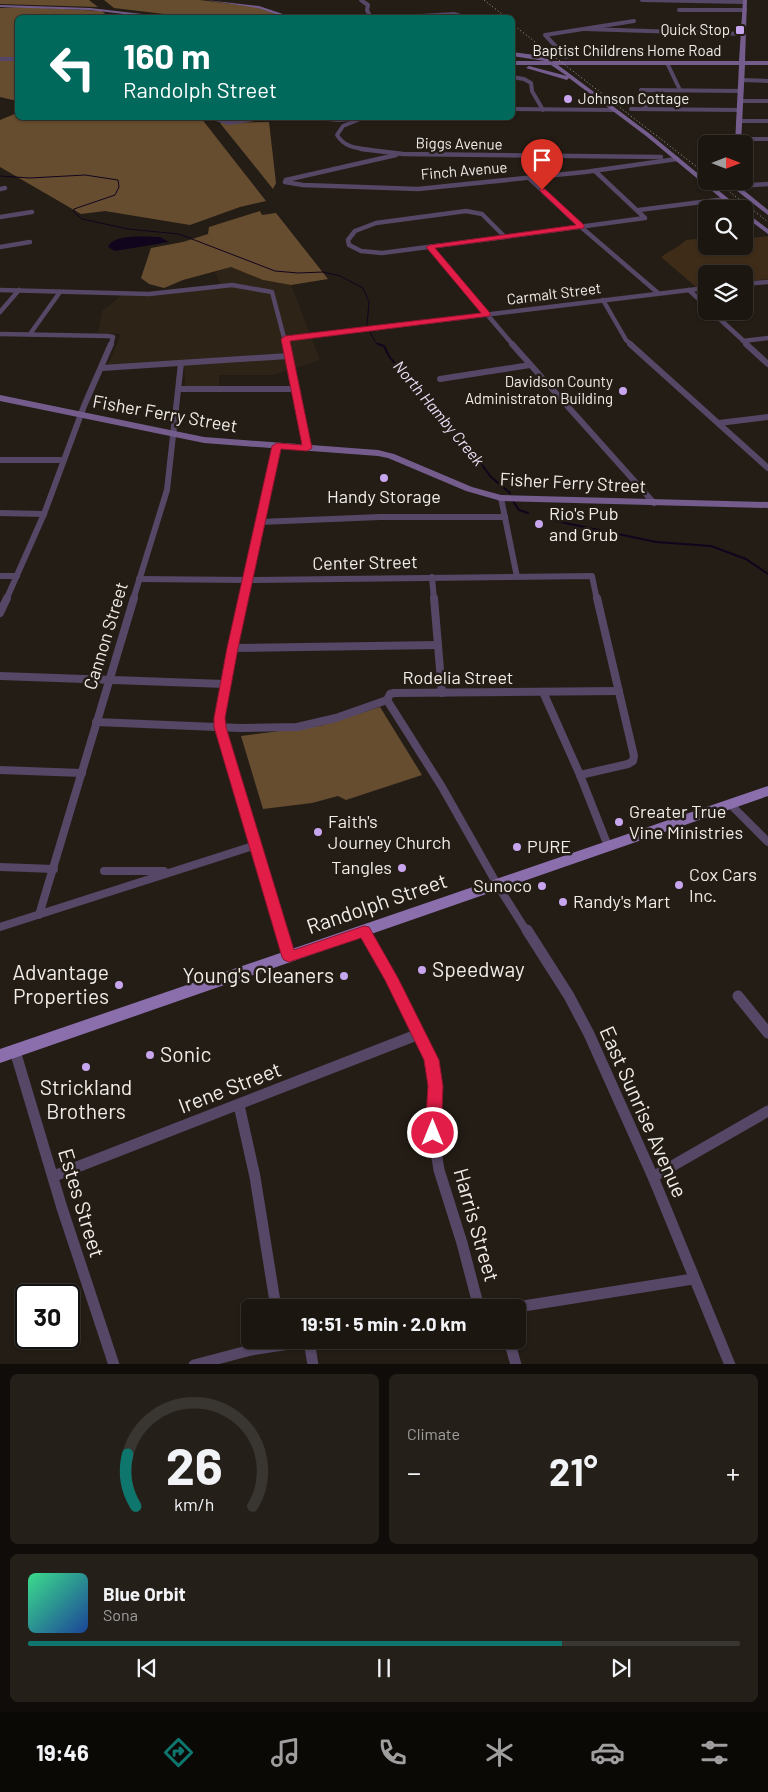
<!DOCTYPE html>
<html lang="en">
<head>
<meta charset="utf-8">
<style>
  body { margin:0; font-family:Barlow,sans-serif; background:#241f19; color:#f1f3f6; height:100vh; display:flex; flex-direction:column; font-size:19px; white-space:nowrap }
  * { box-sizing:border-box; margin:0 }
  p { font-size:16px; color:#a09f9f }
  .icon { flex:none; width:28px; height:28px; fill:none; stroke:currentColor; stroke-width:2; stroke-linecap:round; stroke-linejoin:round }
  .map { position:relative; height:1364px; overflow:hidden }
  .details { display:flex; flex-direction:column; gap:10px; padding:10px; background:#0f0c09; flex:1 }
  .details>* { flex:none }
  .top-card { position:absolute; left:15px; top:15px; width:500px; height:105px; border-radius:8px; box-shadow:0 1px 4px #0004,0 0 0 1px #393530; background:#00695c; color:#fff; overflow:hidden }
  .needle { width:32px; rotate:90deg }
  .fabs { position:absolute; left:698px; top:135px; display:grid; gap:10px }
  .fabs a { display:grid; place-items:center; width:55px; height:55px; border-radius:8px; background:#1b1610; box-shadow:0 1px 4px #0004,0 0 0 1px #393530; font-size:25px }
  .speed { position:absolute; left:15px; top:1284px; display:flex; gap:10px; font-size:25px; font-weight:700; text-align:center }
  .speed>* { display:grid; place-content:center; width:65px; height:65px; border-radius:50%; background:#1b1610; box-shadow:0 1px 4px #0004,0 0 0 1px #393530; line-height:1 }
  .speed .limit { border:2px solid #111; border-radius:8px; background:#fff; color:#111 }
  .pin { position:absolute; display:grid; place-items:center; width:42px; height:42px; color:#fff; margin:-51px -21px; border-radius:50% 50% 50% 0; rotate:-45deg; box-shadow:0 0 5px #0007 }
  .pin .icon { rotate:45deg }
  .me { position:absolute; width:55px; margin:-28px; rotate:0deg; stroke-linejoin:round; filter:drop-shadow(0 0 4px #0008) }
  .turn { display:flex; align-items:center; gap:18px; height:105px; padding:0 25px; font-size:22px }
  .turn .icon { width:65px; height:65px; stroke-width:2.5 }
  .turn b { display:block; font-size:35px; line-height:42px }
  .big { font-size:38px; font-weight:700; line-height:1.1 }
  .details .widget { flex:1; display:flex; flex-direction:column; justify-content:center; gap:8px; min-width:0; padding:0 18px; border-radius:8px; background:#241f19 }
  .details .dial { align-items:center; gap:0 }
  .dial svg { height:130px; overflow:visible; fill:none; stroke:#393530; stroke-width:7; stroke-linecap:round; text-anchor:middle }
  .dial text { fill:#f1f3f6; stroke:none }
  .song { display:flex; align-items:center; gap:15px }
  .cover { width:60px; height:60px; border-radius:8px; background:linear-gradient(135deg,hsl(150 70% 55%),hsl(220 70% 35%)) }
  .played { height:5px; border-radius:2px; background:linear-gradient(90deg,#0f766e 75%,#393530 75%) }
  .keys { display:flex; justify-content:space-around; direction:ltr }
  .heat { display:flex; justify-content:space-between; align-items:center; font-size:28px; direction:ltr }
  .details .tiles { flex:1; display:grid; gap:10px; grid-template-columns:1fr 1fr }
  .widget:last-child { grid-column:span 2 }
  .trip { position:absolute; left:241px; top:1299px; width:285px; height:50px; border-radius:8px; background:#1b1610; box-shadow:0 1px 4px #0004,0 0 0 1px #393530; font-weight:700; line-height:50px; text-align:center }
  .tabs { display:flex; height:80px; justify-content:space-around; align-items:center; background:#0b0906; color:#a09f9f }
  .tabs .icon { width:35px; height:35px }
  .tabs .selected { color:#0f766e }
  .tabs b { font-size:22px; color:#f1f3f6 }
  .map>svg:first-child { display:block }
  .built { fill:#2e2317 }
  .green { fill:#3e2c19 }
  .forest { fill:#674d30 }
  .water { fill:#11041d }
  .lines { fill:none; stroke-linecap:round; stroke-linejoin:round }
  .stream-far1 { stroke:#11041d; stroke-width:1 }
  .stream { stroke:#11041d; stroke-width:2 }
  .street-far4 { stroke:#554765; stroke-width:4 }
  .street-far3 { stroke:#554765; stroke-width:4.5 }
  .street-far2 { stroke:#554765; stroke-width:6 }
  .street-far1 { stroke:#554765; stroke-width:8 }
  .street { stroke:#554765; stroke-width:11 }
  .secondary { fill:#745d8d; fill-rule:evenodd }
  .primary { fill:#8b6eac; fill-rule:evenodd }
  .rail { stroke:#a49f99; stroke-width:1; stroke-dasharray:1 2.5; stroke-linecap:butt }
  .route { fill:#e11d48; stroke:#92132f }
  .poi-dot { fill:#c8a6ef; stroke:#241d16; stroke-width:2 }
  .labels { text-anchor:middle; stroke-width:5; stroke-linejoin:round; paint-order:stroke }
  .far-poi-label { font-size:15px; fill:#f0ece7; stroke:#241d16; text-anchor:end }
  .far-street-label { font-size:15px; fill:#f0ece7; stroke:#241d16 }
  .far-water-label { font-size:16px; font-style:italic; fill:#eadff7; stroke:#241d16 }
  .street-label { font-size:18px; fill:#f0ece7; stroke:#241d16 }
  .poi-label { font-size:18px; fill:#f0ece7; stroke:#241d16; text-anchor:start }
  .near-street-label { font-size:21px; fill:#f0ece7; stroke:#241d16 }
  .near-poi-label { font-size:21px; fill:#f0ece7; stroke:#241d16; text-anchor:start }
</style>
</head>
<body>
<div class="map">
<svg width="768" height="1365" viewBox="0 0 768 1365">
  <rect width="100%" height="100%" fill="#241d16"/>
  <!-- built -->
  <path class="built" d="M231,267L263,280L291,285L320,360L273,375H219V387H185L184,362L108,365L121,334L98,333L102,311L122,295L221,286L215,272Z"/>
  <!-- green -->
  <path class="green" d="M768,236V279L744,282V274H706V286L696,287L661,257C669,251 679,247 686,240L706,238V246H744V239Z"/>
  <!-- forest -->
  <g class="forest">
    <path d="M0,0H89L98,7L0,4Z"/>
    <path d="M104,0H200L256,7L284,17H189L114,8Z"/>
    <path d="M23,7L102,11L109,17L18,18L17,58H0V8Z"/>
    <path d="M0,61H17V101L0,97Z"/>
    <path d="M17,113L18,118H201L266,201L240,207L190,225L105,211L81,214L0,167V120Z"/>
    <path d="M269,122L276,183L273,189L220,123Z"/>
    <path d="M260,211L262,215L276,213L328,279L291,285L263,280L231,267L183,280L164,288L149,284L141,278L151,248L183,242L208,234L209,227Z"/>
    <path d="M380,707L422,775L346,800L338,796L312,803L263,809L241,736L320,726Z"/>
  </g>
  <!-- water -->
  <path class="water" d="M160,237L169,242L115,251L108,247C113,233 147,237 160,237Z"/>
  <g class="lines">
    <!-- stream-far1 -->
    <g class="stream-far1">
      <path d="M0,176L30,178L85,175L118,180L119,187L115,195L74,209V212L82,219L128,229L179,234L275,271L298,273L323,272L340,276L363,288L369,302L367,325"/>
      <path d="M370,332L376,343L381,345"/>
    </g>
    <!-- stream -->
    <g class="stream">
      <path d="M378,344L384,346L389,356L411,384L433,404L441,418L461,437L491,477L510,493"/>
      <path d="M513,501L519,510L528,513"/>
      <path d="M556,521L656,542L711,546L746,559L768,574"/>
    </g>
    <!-- street-far4 -->
    <g class="street-far4">
      <path d="M361,0L368,5L367,10L371,18"/>
      <path d="M642,0L745,2"/>
      <path d="M679,10H745"/>
      <path d="M387,18L454,14L467,18"/>
      <path d="M584,29L744,34"/>
      <path d="M566,57L545,35L634,21"/>
      <path d="M0,59H18"/>
      <path d="M667,63L680,90"/>
      <path d="M512,77L524,79L531,83L532,91L543,110"/>
      <path d="M742,80L768,81"/>
      <path d="M741,101H768"/>
      <path d="M512,109L614,110"/>
      <path d="M631,109L740,110"/>
      <path d="M646,109L641,90L741,91"/>
      <path d="M213,118L229,123L260,118"/>
      <path d="M317,118L338,120L370,118"/>
      <path d="M360,119L343,126L337,135C345,148 357,148 371,150"/>
      <path d="M738,121H768"/>
      <path d="M738,139H768"/>
    </g>
    <!-- street-far3 -->
    <g class="street-far3">
      <path d="M361,149L403,154L661,157"/>
      <path d="M529,178L581,227L658,293"/>
      <path d="M286,180L285,182L303,185L418,189L585,172L677,159"/>
      <path d="M286,180L396,155"/>
      <path d="M737,186L768,184"/>
      <path d="M0,189L5,188"/>
      <path d="M639,210L725,199"/>
      <path d="M466,211L482,214L505,237L382,253L361,251L349,245L348,240L355,231L376,223Z"/>
      <path d="M0,217L32,212"/>
      <path d="M505,237L645,218L595,171"/>
      <path d="M0,247L30,242"/>
      <path d="M430,247L513,345"/>
      <path d="M744,284L768,282"/>
      <path d="M0,290L149,294L232,285L272,292L286,345"/>
      <path d="M689,290L706,306"/>
      <path d="M603,300L626,340L632,345"/>
      <path d="M711,311L748,345"/>
      <path d="M0,312L19,290"/>
      <path d="M0,334L108,336L113,337L111,345"/>
      <path d="M30,334L60,292"/>
      <path d="M285,339L706,288"/>
      <path d="M743,341L768,338"/>
    </g>
    <!-- street-far2 -->
    <g class="street-far2">
      <path d="M286,344L307,448"/>
      <path d="M512,344L654,503"/>
      <path d="M630,344L768,468"/>
      <path d="M746,344L768,364"/>
      <path d="M102,368L288,356"/>
      <path d="M440,379L530,365"/>
      <path d="M179,389H295"/>
      <path d="M719,423L768,417"/>
      <path d="M0,460H64"/>
      <path d="M501,498L517,577"/>
      <path d="M0,513L44,514"/>
      <path d="M260,522L380,517H505"/>
      <path d="M0,576H17"/>
      <path d="M432,577L434,600"/>
      <path d="M139,579L247,580L592,576L597,600"/>
      <path d="M6,600L44,514L84,406L111,344"/>
      <path d="M133,600L167,490L181,363"/>
      <path d="M243,600L277,446"/>
    </g>
    <!-- street-far1 -->
    <g class="street-far1">
      <path d="M243,598L219,718L220,727L281,932"/>
      <path d="M434,598L442,693"/>
      <path d="M0,613L7,598"/>
      <path d="M232,648L438,645"/>
      <path d="M0,676L225,684"/>
      <path d="M543,692L580,775L608,846"/>
      <path d="M387,700L442,787L498,886L527,932"/>
      <path d="M96,722L240,728L297,727L336,718L387,700L390,694L394,693L619,691"/>
      <path d="M0,770L82,773"/>
      <path d="M580,775L628,764L633,761L634,756L597,598"/>
      <path d="M730,804L768,842"/>
      <path d="M0,867L54,869"/>
      <path d="M104,871H164"/>
      <path d="M39,915L134,598"/>
      <path d="M0,927L256,845"/>
    </g>
    <!-- street -->
    <g class="street">
      <path d="M281,930L289,957"/>
      <path d="M527,930L569,996L589,1034L653,1177L730,1365"/>
      <path d="M364,931L391,978L431,1060L436,1086L433,1133L439,1170L462,1243L479,1308"/>
      <path d="M738,996L768,1033"/>
      <path d="M15,1051L62,1208L114,1365"/>
      <path d="M239,1105L255,1177L276,1308"/>
      <path d="M54,1176L419,1034"/>
      <path d="M653,1177L768,1111"/>
      <path d="M511,1308L693,1279"/>
      <path d="M509,1340L516,1365"/>
      <path d="M309,1341L313,1365"/>
      <path d="M194,1365L251,1350L316,1340"/>
    </g>
    <!-- secondary -->
    <g class="secondary">
      <path d="M206,0L259,6L295,18H287L258,8Z"/>
      <path d="M743,0H747L745,61H768V65H745L741,144H735L739,65H558L650,134L741,209H734L646,136L569,78L567,80L526,68L529,66L567,76L551,65H512V61H545L512,56V52L535,55L554,61H739Z"/>
      <path d="M0,5L90,8L177,18H157L90,10L0,7Z"/>
      <path d="M734,181H740L741,188L768,210V215L736,190Z"/>
      <path d="M744,211L768,229V234L744,216Z"/>
      <path d="M0,395L204,437L378,450L394,454L472,487L501,495L768,502V508L501,501L466,491L388,458L378,456L204,443L0,401Z"/>
    </g>
    <!-- primary -->
    <path class="primary" d="M768,786V796L0,1063V1049Z"/>
    <!-- rail -->
    <g class="rail">
      <path d="M484,0L507,18"/>
      <path d="M512,24L706,174"/>
      <path d="M716,181L768,222"/>
    </g>
  </g>
  <!-- route -->
  <path class="route" d="M540,189H545L584,225V228L435,248L490,313V316L290,341L312,448L307,451L281,449L238,648L225,718L226,727L294,950L364,926L369,927L398,978L439,1060L443,1086L441,1133L439,1138L433,1140L428,1138L425,1133L428,1086L424,1060L385,980L361,938L289,962L284,960L282,957L214,727V718L227,648L272,446L277,443L302,445L281,339L285,336L481,313L426,247L430,245L576,225L540,191Z"/>
  <!-- markers -->
  <g class="poi-dot">
    <rect x="735" y="25" width="10" height="10" rx="2.5"/>
    <circle cx="568" cy="99" r="5"/>
    <circle cx="623" cy="391" r="5"/>
    <circle cx="384" cy="478" r="5"/>
    <circle cx="539" cy="524" r="5"/>
    <circle cx="619" cy="822" r="5"/>
    <circle cx="318" cy="832" r="5"/>
    <circle cx="517" cy="847" r="5"/>
    <circle cx="402" cy="868" r="5"/>
    <circle cx="679" cy="885" r="5"/>
    <circle cx="542" cy="886" r="5"/>
    <circle cx="563" cy="902" r="5"/>
    <circle cx="422" cy="970" r="5"/>
    <circle cx="344" cy="976" r="5"/>
    <circle cx="119" cy="985" r="5"/>
    <circle cx="150" cy="1055" r="5"/>
    <circle cx="86" cy="1067" r="5"/>
  </g>
  <g class="labels">
    <!-- far-poi labels -->
    <g class="far-poi-label">
      <text x="730" y="35">Quick Stop</text>
      <text x="578" y="104" text-anchor="start">Johnson Cottage</text>
      <text x="613" y="387">Davidson County<tspan x="613" dy="17">Administraton Building</tspan></text>
    </g>
    <!-- far-street labels -->
    <g class="far-street-label">
      <text x="627" y="56">Baptist Childrens Home Road</text>
      <text transform="translate(459 144) rotate(1)" y="5">Biggs Avenue</text>
      <text transform="translate(464 171) rotate(-5)" y="5">Finch Avenue</text>
      <text transform="translate(554 294) rotate(-7)" y="5">Carmalt Street</text>
    </g>
    <!-- far-water labels -->
    <g class="far-water-label">
      <text transform="translate(439 413) rotate(50)" y="6">North Hamby Creek</text>
    </g>
    <!-- street labels -->
    <g class="street-label">
      <text transform="translate(165 414) rotate(10)" y="6">Fisher Ferry Street</text>
      <text transform="translate(573 483) rotate(3)" y="6">Fisher Ferry Street</text>
      <text transform="translate(365 563) rotate(-1)" y="6">Center Street</text>
      <text transform="translate(106 636) rotate(-73)" y="6">Cannon Street</text>
      <text x="458" y="684">Rodelia Street</text>
    </g>
    <!-- poi labels -->
    <g class="poi-label">
      <text x="384" y="503" text-anchor="middle">Handy Storage</text>
      <text x="549" y="520">Rio's Pub<tspan x="549" dy="21">and Grub</tspan></text>
      <text x="629" y="818">Greater True<tspan x="629" dy="21">Vine Ministries</tspan></text>
      <text x="328" y="828">Faith's<tspan x="328" dy="21">Journey Church</tspan></text>
      <text x="527" y="853">PURE</text>
      <text x="392" y="874" text-anchor="end">Tangles</text>
      <text x="689" y="881">Cox Cars<tspan x="689" dy="21">Inc.</tspan></text>
      <text x="532" y="892" text-anchor="end">Sunoco</text>
      <text x="573" y="908">Randy's Mart</text>
    </g>
    <!-- near-street labels -->
    <g class="near-street-label">
      <text transform="translate(377 904) rotate(-19)" y="7">Randolph Street</text>
      <text transform="translate(230 1088) rotate(-21)" y="7">Irene Street</text>
      <text transform="translate(643 1112) rotate(66)" y="7">East Sunrise Avenue</text>
      <text transform="translate(81 1203) rotate(73)" y="7">Estes Street</text>
      <text transform="translate(476 1225) rotate(74)" y="7">Harris Street</text>
    </g>
    <!-- near-poi labels -->
    <g class="near-poi-label">
      <text x="432" y="977">Speedway</text>
      <text x="109" y="980" text-anchor="end">Advantage<tspan x="109" dy="24">Properties</tspan></text>
      <text x="334" y="983" text-anchor="end">Young's Cleaners</text>
      <text x="160" y="1062">Sonic</text>
      <text x="86" y="1095" text-anchor="middle">Strickland<tspan x="86" dy="24">Brothers</tspan></text>
    </g>
  </g>
</svg>
<div class="fabs">
<a><svg class="needle" viewBox="-14 -14 28 28"><path d="M0-13l5 13h-10z" fill="#e53935"/><path d="M0 13l5-13h-10z" fill="#a09f9f"/></svg></a>
<a><svg class="icon" aria-label="search" viewBox="0 0 24 24"><circle cx="10" cy="10" r="6"/><path d="M15 15l6 6"/></svg></a>
<a><svg class="icon" aria-label="layers" viewBox="0 0 24 24"><path d="M12 4l9 5-9 5-9-5zM3 14l9 5 9-5"/></svg></a>
</div>
<div class="speed"><div class="limit">30</div></div>
<div class="pin" style="left:542px;top:190px;background:#d93025"><svg class="icon" aria-label="arrive" viewBox="0 0 24 24"><path d="M6 21V4h12l-3 4 3 4H6"/></svg></div>
<svg class="me" style="left:433px;top:1133px" viewBox="-20 -20 40 40"><circle r="17" fill="#e11d48" stroke="#fff" stroke-width="3"/><path d="M0-11L8 9 0 5-8 9z" fill="#fff"/></svg>
<div class="trip">19:51 · 5 min · 2.0 km</div>
<div class="top-card">
<div class="turn"><svg class="icon" aria-label="left" viewBox="0 0 24 24"><path d="M17 20v-9H6M10 6l-5 5 5 5"/></svg><div><b>160 m</b>Randolph Street</div></div>
</div>
</div>
<section class="details">
<div class="tiles">
<div class="widget dial"><svg viewBox="0 0 100 80">
<path d="M14 69A42 42 0 1 1 86 69"/>
<path d="M14 69A42 42 0 0 1 9 37" stroke="#0f766e"/>
<text x="50" y="56" font-size="32" font-weight="700">26</text>
<text x="50" y="72" font-size="11">km/h</text>
</svg></div>
<div class="widget"><p>Climate</p>
<div class="heat"><a>−</a><b class="big">21°</b><a>+</a></div>
</div>
<div class="widget">
<div class="song"><i class="cover"></i><div><b>Blue Orbit</b><p>Sona</p></div></div>
<div class="played"></div>
<div class="keys"><svg class="icon" aria-label="previous" viewBox="0 0 24 24"><path d="M18 5L8 12l10 7zM5 5v14"/></svg><svg class="icon" aria-label="pause" viewBox="0 0 24 24"><path d="M8 5v14M16 5v14"/></svg><svg class="icon" aria-label="next" viewBox="0 0 24 24"><path d="M6 5l10 7-10 7zM19 5v14"/></svg></div>
</div>
</div>
</section>
<nav class="tabs">
<b>19:46</b>
<svg class="icon selected" aria-label="directions" viewBox="0 0 24 24"><path d="M12 3l9 9-9 9-9-9zM9 14v-3h6M13 9l2 2-2 2"/></svg>
<svg class="icon" aria-label="music" viewBox="0 0 24 24"><path d="M9 18V5l10-2v13"/><circle cx="6" cy="18" r="3"/><circle cx="16" cy="16" r="3"/></svg>
<svg class="icon" aria-label="phone" viewBox="0 0 24 24"><path d="M5 4h4l2 5-3 2q2 4 5 5l2-3 5 2v4C11 20 4 13 5 4z"/></svg>
<svg class="icon" aria-label="climate" viewBox="0 0 24 24"><path d="M12 3v18M4 7l16 10M4 17L20 7"/></svg>
<svg class="icon" aria-label="car" viewBox="0 0 24 24"><path d="M5 17H2v-5l4-1 3-4h7l3 4 3 1v5h-3M9 17h6M6 11h13"/><circle cx="7" cy="17" r="2"/><circle cx="17" cy="17" r="2"/></svg>
<svg class="icon" aria-label="filters" viewBox="0 0 24 24"><path d="M4 7h16M4 17h16"/><circle cx="9" cy="7" r="2"/><circle cx="15" cy="17" r="2"/></svg>
</nav>
</body>
</html>
